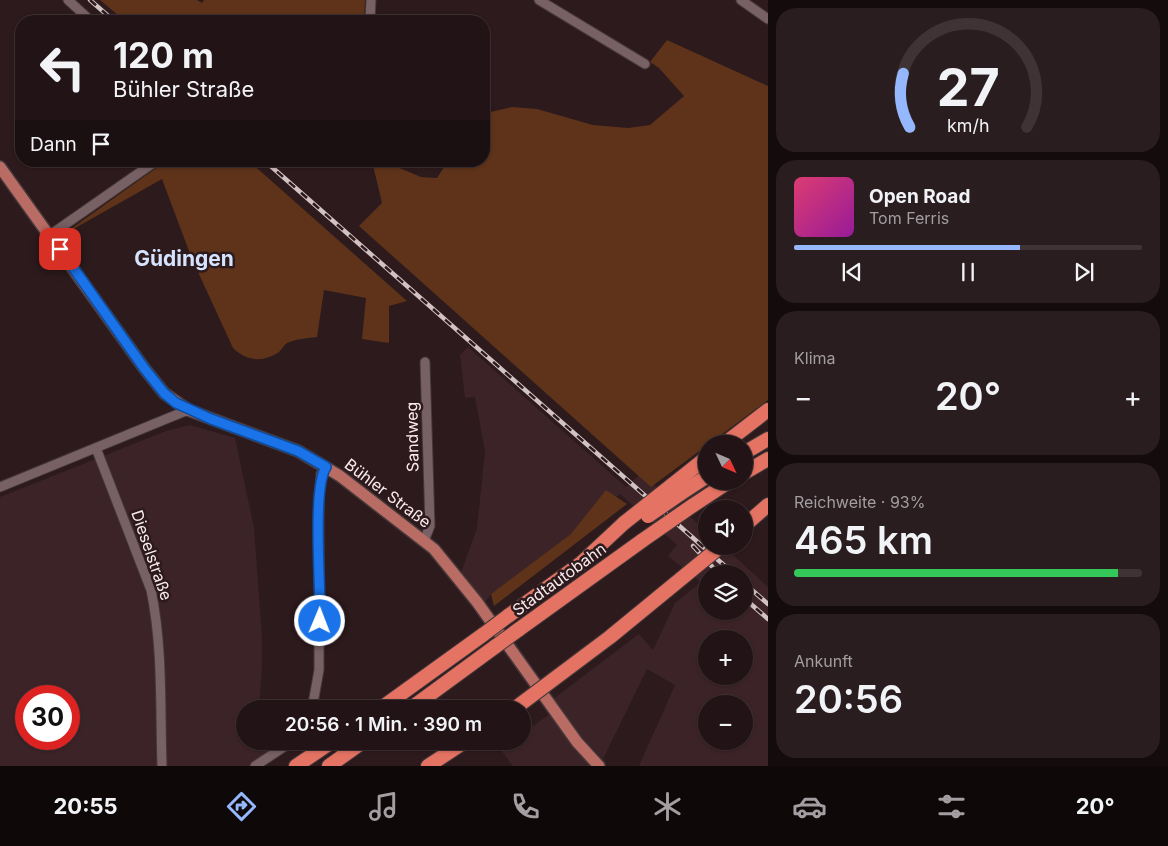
<!DOCTYPE html>
<html lang="de">
<head>
<meta charset="utf-8">
<style>
  body { margin:0; font-family:Inter,sans-serif; background:#2a1d1f; color:#f1f3f6; height:100vh; display:flex; flex-direction:column; font-size:19px; white-space:nowrap }
  * { box-sizing:border-box; margin:0 }
  p { font-size:16px; color:#a29ea1 }
  .icon { flex:none; width:28px; height:28px; fill:none; stroke:currentColor; stroke-width:2; stroke-linecap:round; stroke-linejoin:round }
  .map { position:relative; flex:1; overflow:hidden }
  .drawer { display:flex; flex-direction:column; gap:8px; padding:8px; background:#130b0c; width:400px }
  .drawer>* { flex:none }
  .top-card { position:absolute; left:15px; top:15px; width:475px; height:152px; border-radius:20px; box-shadow:0 1px 4px #0004,0 0 0 1px #3f3335; background:#221416; color:#f1f3f6; overflow:hidden }
  .needle { width:32px; rotate:134deg }
  .tools { position:absolute; left:698px; top:435px; display:grid; gap:10px }
  .tools a { display:grid; place-items:center; width:55px; height:55px; border-radius:50%; background:#221416; box-shadow:0 1px 4px #0004,0 0 0 1px #3f3335; font-size:25px }
  .speed { position:absolute; left:15px; top:685px; display:flex; gap:10px; font-size:25px; font-weight:700; text-align:center }
  .speed>* { display:grid; place-content:center; width:65px; height:65px; border-radius:50%; background:#221416; box-shadow:0 1px 4px #0004,0 0 0 1px #3f3335; line-height:1 }
  .speed .limit { border:8px solid #d22; background:#fff; color:#111 }
  .pin { position:absolute; display:grid; place-items:center; width:42px; height:42px; color:#fff; margin:-21px; border-radius:10px; box-shadow:0 2px 8px #0006 }
  .me { position:absolute; width:55px; margin:-28px; rotate:1deg; stroke-linejoin:round; filter:drop-shadow(0 0 4px #0008) }
  .turn { display:flex; align-items:center; gap:18px; height:105px; padding:0 15px; font-size:22px }
  .turn .icon { width:65px; height:65px; stroke-width:2.5 }
  .turn b { display:block; font-size:35px; line-height:42px }
  .then { display:flex; align-items:center; height:48px; padding:0 15px; background:#0003; gap:10px; font-size:19px }
  .big { font-size:38px; font-weight:600; line-height:1.1 }
  .drawer .widget { flex:1; display:flex; flex-direction:column; justify-content:center; gap:8px; min-width:0; padding:0 18px; border-radius:20px; background:#2a1d1f }
  .drawer .dial { align-items:center; gap:0 }
  .dial svg { height:130px; overflow:visible; fill:none; stroke:#3f3335; stroke-width:7; stroke-linecap:round; text-anchor:middle }
  .dial text { fill:#f1f3f6; stroke:none }
  .song { display:flex; align-items:center; gap:15px }
  .cover { width:60px; height:60px; border-radius:8px; background:linear-gradient(135deg,hsl(340 70% 55%),hsl(300 70% 35%)) }
  .played { height:5px; border-radius:2px; background:linear-gradient(90deg,#94b7fd 65%,#3f3335 65%) }
  .keys { display:flex; justify-content:space-around; direction:ltr }
  .heat { display:flex; justify-content:space-between; align-items:center; font-size:28px; direction:ltr }
  .charge { height:8px; border-radius:4px; background:linear-gradient(90deg,#34c759 93%,#3f3335 0) }
  .trip { position:absolute; left:236px; top:700px; width:295px; height:50px; border-radius:25px; background:#221416; box-shadow:0 1px 4px #0004,0 0 0 1px #3f3335; font-weight:600; line-height:50px; text-align:center }
  .tabs { display:flex; height:80px; justify-content:space-around; align-items:center; background:#0e0809; color:#a29ea1 }
  .tabs .icon { width:35px; height:35px }
  .tabs .current { color:#94b7fd }
  .tabs b { font-size:22px; color:#f1f3f6 }
  main { display:flex; flex:1; min-height:0 }
  .map>svg:first-child { display:block }
  .built { fill:#3c2327; fill-rule:evenodd }
  .green { fill:#5e3319 }
  .lines { fill:none; stroke-linecap:round; stroke-linejoin:round }
  .minor-casing { stroke:#46383a; stroke-width:11 }
  .major-casing { stroke:#46383a; stroke-width:14 }
  .highway-casing { stroke:#46383a; stroke-width:16 }
  .minor { stroke:#786165; stroke-width:9 }
  .major { stroke:#b96c64; stroke-width:11 }
  .highway { stroke:#e57363; stroke-width:14 }
  .rail-casing { stroke:#d1c2c4; stroke-width:4.5 }
  .rail { stroke:#2d1a1d; stroke-width:2.5; stroke-dasharray:8; stroke-linecap:butt }
  .highway-bridge-casing { stroke:#46383a; stroke-width:16; stroke-linecap:butt }
  .highway-bridge { stroke:#e57363; stroke-width:14 }
  .route-casing { stroke:#114b97; stroke-width:12 }
  .route { stroke:#1a73e8; stroke-width:9 }
  .labels { text-anchor:middle; stroke-width:5; stroke-linejoin:round; paint-order:stroke }
  .street-label { font-size:16px; fill:#f9ebed; stroke:#2d1a1d }
  .district-label { font-size:21px; font-weight:bold; fill:#d5e3fe; stroke:#2d1a1d }
</style>
</head>
<body>
<main>
<div class="map">
<svg width="768" height="766" viewBox="0 0 768 766">
  <rect width="100%" height="100%" fill="#2d1a1d"/>
  <!-- built -->
  <g class="built">
    <path d="M468,347L626,487L641,473L706,531V546H723L768,587V766H639L675,685L647,669L603,759L578,733L553,699L639,634L653,650L675,603L701,582L668,556L677,545L620,494L552,550L491,594L480,609L458,581L477,528L485,451L475,397L465,398L460,355ZM706,574H744V611H706ZM706,639H744V676H706ZM706,704H744V741H706Z"/>
    <path d="M190,425L235,438L254,528L262,637V666L259,709H245V741H289L251,766H0V497L166,431ZM26,696H69V739H26Z"/>
    <path d="M554,711L599,766H513L500,749L511,741H522L523,733Z"/>
  </g>
  <!-- green -->
  <g class="green">
    <path d="M100,0H197L202,3L204,0H365L364,21H125Z"/>
    <path d="M667,40L768,86V400L651,487L359,226L382,203L372,161H383L421,177L437,178L448,161H484V114L486,113L512,107L537,109L593,125L628,128L650,125L684,96L659,68L650,62Z"/>
    <path d="M166,161H249L407,301L389,306V343L362,339L366,298L324,290L317,337C308,338 296,339 287,343C284,345 282,349 279,352C263,363 246,361 233,348L192,259L162,179L61,236Z"/>
    <path d="M606,490L627,504L494,606L491,594L571,534Z"/>
  </g>
  <g class="lines">
    <!-- minor casing -->
    <g class="minor-casing">
      <g id="minor">
        <path d="M68,0L91,21"/>
        <path d="M539,0L645,64"/>
        <path d="M741,0L768,19"/>
        <path d="M370,21L371,0"/>
        <path d="M50,235L156,161"/>
        <path d="M96,448L151,590C163,648 160,707 162,766"/>
        <path d="M0,487L188,410"/>
        <path d="M424,541L430,526L425,362"/>
        <path d="M312,709L319,670V500L321,474L326,467"/>
        <path d="M255,766L293,741"/>
      </g>
    </g>
    <!-- major casing -->
    <g class="major-casing">
      <path id="major" d="M0,167L144,368L164,393L188,410L298,451L340,476L434,549L477,602L577,742L599,766"/>
    </g>
    <!-- highway casing -->
    <g class="highway-casing">
      <g id="highway">
        <path d="M724,444L768,410"/>
        <path d="M744,453L768,439"/>
        <path d="M744,473L768,459"/>
        <path d="M672,485L706,458"/>
        <path d="M680,494L706,477"/>
        <path d="M692,506L730,481"/>
        <path d="M744,526L768,505"/>
        <path d="M508,616L580,564L624,523"/>
        <path d="M518,630L643,540"/>
        <path d="M380,709L484,634"/>
        <path d="M410,709L496,646"/>
        <path d="M296,766L333,741"/>
        <path d="M329,766L364,741"/>
        <path d="M428,766L466,741"/>
      </g>
    </g>
    <!-- minor -->
    <use href="#minor" class="minor"/>
    <!-- major -->
    <use href="#major" class="major"/>
    <!-- highway -->
    <use href="#highway" class="highway"/>
    <!-- rail casing -->
    <g class="rail-casing">
      <g id="rail">
        <path d="M90,0L114,21"/>
        <path d="M265,161L734,574"/>
        <path d="M693,546L719,574"/>
        <path d="M744,583L768,604"/>
        <path d="M744,598L768,619"/>
      </g>
    </g>
    <!-- rail -->
    <use href="#rail" class="rail"/>
    <!-- highway-bridge casing -->
    <g class="highway-bridge-casing">
      <g id="highway-bridge">
        <path d="M648,516L680,494"/>
        <path d="M624,523L672,485"/>
        <path d="M643,540L692,506"/>
        <path d="M484,634L508,616"/>
        <path d="M496,646L518,630"/>
        <path d="M514,709L610,637L721,546"/>
      </g>
    </g>
    <!-- highway-bridge -->
    <use href="#highway-bridge" class="highway-bridge"/>
  </g>
  <g class="lines">
    <!-- route casing -->
    <g class="route-casing">
      <path id="route" d="M60,249L144,368L164,393L176,403L211,419L298,451L326,467C312,488 321,590 320,621"/>
    </g>
    <!-- route -->
    <use href="#route" class="route"/>
  </g>
  <g class="labels">
    <!-- street labels -->
    <g class="street-label">
      <text transform="translate(412 437) rotate(-91)" y="6">Sandweg</text>
      <text transform="translate(388 493) rotate(37)" y="6">Bühler Straße</text>
      <text transform="translate(152 555) rotate(71)" y="6">Dieselstraße</text>
      <text transform="translate(559 579) rotate(-36)" y="6">Stadtautobahn</text>
    </g>
    <!-- district labels -->
    <g class="district-label">
      <text x="184" y="266">Güdingen</text>
    </g>
  </g>
</svg>
<div class="tools">
<a><svg class="needle" viewBox="-14 -14 28 28"><path d="M0-13l5 13h-10z" fill="#e53935"/><path d="M0 13l5-13h-10z" fill="#a29ea1"/></svg></a>
<a><svg class="icon" aria-label="sound" viewBox="0 0 24 24"><path d="M4 9h4l5-4v14l-5-4H4zM17 9q2 3 0 6"/></svg></a>
<a><svg class="icon" aria-label="layers" viewBox="0 0 24 24"><path d="M12 4l9 5-9 5-9-5zM3 14l9 5 9-5"/></svg></a>
<a>+</a>
<a>−</a>
</div>
<div class="speed"><div class="limit">30</div></div>
<div class="pin" style="left:60px;top:249px;background:#d93025"><svg class="icon" aria-label="arrive" viewBox="0 0 24 24"><path d="M6 21V4h12l-3 4 3 4H6"/></svg></div>
<svg class="me" style="left:320px;top:621px" viewBox="-20 -20 40 40"><circle r="17" fill="#1a73e8" stroke="#fff" stroke-width="3"/><path d="M0-11L8 9 0 5-8 9z" fill="#fff"/></svg>
<div class="trip">20:56 · 1 Min. · 390 m</div>
<div class="top-card">
<div class="turn"><svg class="icon" aria-label="left" viewBox="0 0 24 24"><path d="M17 20v-9H6M10 6l-5 5 5 5"/></svg><div><b>120 m</b>Bühler Straße</div></div>
<div class="then">Dann<svg class="icon" aria-label="arrive" viewBox="0 0 24 24"><path d="M6 21V4h12l-3 4 3 4H6"/></svg></div>
</div>
</div>
<section class="drawer">
<div class="widget dial"><svg viewBox="0 0 100 80">
<path d="M14 69A42 42 0 1 1 86 69"/>
<path d="M14 69A42 42 0 0 1 10 36" stroke="#94b7fd"/>
<text x="50" y="56" font-size="32" font-weight="700">27</text>
<text x="50" y="72" font-size="11">km/h</text>
</svg></div>
<div class="widget">
<div class="song"><i class="cover"></i><div><b>Open Road</b><p>Tom Ferris</p></div></div>
<div class="played"></div>
<div class="keys"><svg class="icon" aria-label="previous" viewBox="0 0 24 24"><path d="M18 5L8 12l10 7zM5 5v14"/></svg><svg class="icon" aria-label="pause" viewBox="0 0 24 24"><path d="M8 5v14M16 5v14"/></svg><svg class="icon" aria-label="next" viewBox="0 0 24 24"><path d="M6 5l10 7-10 7zM19 5v14"/></svg></div>
</div>
<div class="widget"><p>Klima</p>
<div class="heat"><a>−</a><b class="big">20°</b><a>+</a></div>
</div>
<div class="widget"><p>Reichweite · 93%</p><b class="big">465 km</b><div class="charge"></div></div>
<div class="widget"><p>Ankunft</p><b class="big">20:56</b></div>
</section>
</main>
<nav class="tabs">
<b>20:55</b>
<svg class="icon current" aria-label="directions" viewBox="0 0 24 24"><path d="M12 3l9 9-9 9-9-9zM9 14v-3h6M13 9l2 2-2 2"/></svg>
<svg class="icon" aria-label="music" viewBox="0 0 24 24"><path d="M9 18V5l10-2v13"/><circle cx="6" cy="18" r="3"/><circle cx="16" cy="16" r="3"/></svg>
<svg class="icon" aria-label="phone" viewBox="0 0 24 24"><path d="M5 4h4l2 5-3 2q2 4 5 5l2-3 5 2v4C11 20 4 13 5 4z"/></svg>
<svg class="icon" aria-label="climate" viewBox="0 0 24 24"><path d="M12 3v18M4 7l16 10M4 17L20 7"/></svg>
<svg class="icon" aria-label="car" viewBox="0 0 24 24"><path d="M5 17H2v-5l4-1 3-4h7l3 4 3 1v5h-3M9 17h6M6 11h13"/><circle cx="7" cy="17" r="2"/><circle cx="17" cy="17" r="2"/></svg>
<svg class="icon" aria-label="filters" viewBox="0 0 24 24"><path d="M4 7h16M4 17h16"/><circle cx="9" cy="7" r="2"/><circle cx="15" cy="17" r="2"/></svg>
<b>20°</b>
</nav>
</body>
</html>
